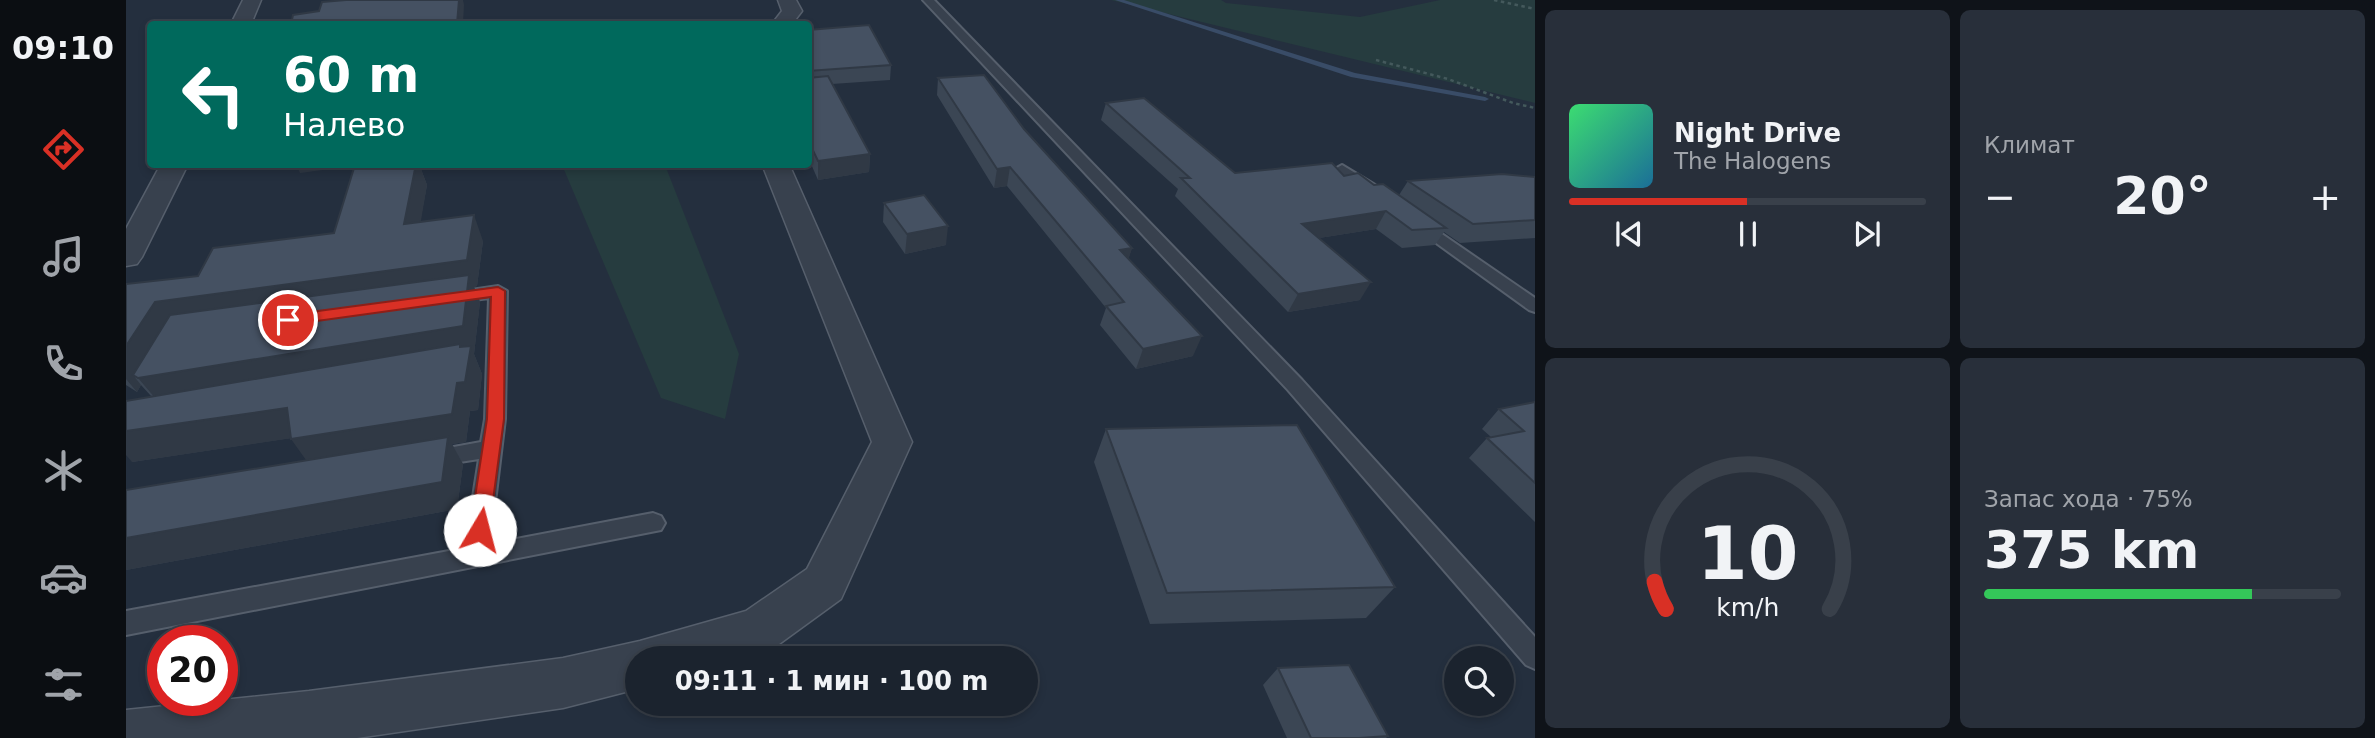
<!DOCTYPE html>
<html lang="ru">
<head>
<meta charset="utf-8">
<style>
  body { margin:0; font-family:"DejaVu Sans",sans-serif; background:#282f3a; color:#f1f3f6; height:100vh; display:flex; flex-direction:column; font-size:26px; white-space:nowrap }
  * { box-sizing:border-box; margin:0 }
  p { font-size:23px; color:#a0a4aa }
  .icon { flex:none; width:38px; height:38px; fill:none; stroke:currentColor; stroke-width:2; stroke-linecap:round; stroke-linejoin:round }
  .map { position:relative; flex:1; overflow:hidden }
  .side { display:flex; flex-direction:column; gap:10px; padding:10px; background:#0f1319; width:840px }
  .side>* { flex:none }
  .hud { position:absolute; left:21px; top:21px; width:665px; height:147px; border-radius:7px; box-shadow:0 4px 10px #0003,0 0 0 2px #39404a; background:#00695c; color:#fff; overflow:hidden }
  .tools { position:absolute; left:1318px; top:646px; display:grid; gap:14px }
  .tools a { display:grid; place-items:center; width:70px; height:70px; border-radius:50%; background:#1b232e; box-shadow:0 4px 10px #0003,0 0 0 2px #39404a; font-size:35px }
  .speed { position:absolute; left:21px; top:625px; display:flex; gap:14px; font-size:35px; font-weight:700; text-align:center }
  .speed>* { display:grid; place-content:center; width:91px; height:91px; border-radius:50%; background:#1b232e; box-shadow:0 4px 10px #0003,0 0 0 2px #39404a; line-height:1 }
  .speed .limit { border:10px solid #d22; background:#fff; color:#111 }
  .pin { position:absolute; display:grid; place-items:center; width:60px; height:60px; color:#fff; margin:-30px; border:4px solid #fff; border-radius:50%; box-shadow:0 2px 7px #0007 }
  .me { position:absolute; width:77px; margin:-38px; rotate:8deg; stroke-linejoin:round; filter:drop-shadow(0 0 5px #0008) }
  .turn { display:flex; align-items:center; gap:24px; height:147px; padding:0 21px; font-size:32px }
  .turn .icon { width:91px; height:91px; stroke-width:2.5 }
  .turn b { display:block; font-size:49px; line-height:60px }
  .big { font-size:52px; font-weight:700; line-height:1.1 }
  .side .card { flex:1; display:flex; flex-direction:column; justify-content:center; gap:10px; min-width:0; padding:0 24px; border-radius:10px; background:#282f3a }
  .side .dial { align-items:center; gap:0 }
  .dial svg { height:182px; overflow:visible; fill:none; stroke:#39404a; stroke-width:7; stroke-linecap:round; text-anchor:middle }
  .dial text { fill:#f1f3f6; stroke:none }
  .song { display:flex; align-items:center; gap:21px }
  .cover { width:84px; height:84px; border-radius:10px; background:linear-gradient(135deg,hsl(140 70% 55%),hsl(200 70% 35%)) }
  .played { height:7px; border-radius:4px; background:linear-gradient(90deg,#d93025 50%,#39404a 50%) }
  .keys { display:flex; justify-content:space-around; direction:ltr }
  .heat { display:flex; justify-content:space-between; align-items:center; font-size:38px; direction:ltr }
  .charge { height:10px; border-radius:5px; background:linear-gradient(90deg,#34c759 75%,#39404a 0) }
  .side .tiles { flex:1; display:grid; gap:10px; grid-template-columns:repeat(2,1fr) }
  .trip { position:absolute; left:499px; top:646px; width:413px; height:70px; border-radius:35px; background:#1b232e; box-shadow:0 4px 10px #0003,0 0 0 2px #39404a; font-weight:700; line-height:70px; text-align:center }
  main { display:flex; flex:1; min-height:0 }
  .tab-bar { display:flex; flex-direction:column; width:126px; justify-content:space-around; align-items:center; background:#0b0e12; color:#a0a4aa }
  .tab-bar .icon { width:49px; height:49px }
  .tab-bar .active { color:#d93025 }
  .tab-bar b { font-size:32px; color:#f1f3f6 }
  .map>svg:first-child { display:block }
  .green { fill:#263c3f }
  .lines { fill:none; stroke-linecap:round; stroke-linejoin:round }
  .stream { fill:#394c67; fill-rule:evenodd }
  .service-casing { stroke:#565f6c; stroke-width:4 }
  .minor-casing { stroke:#565f6c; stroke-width:3 }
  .path { stroke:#44595c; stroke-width:2.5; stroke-dasharray:3.5 3.5; stroke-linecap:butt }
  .service { fill:#38414e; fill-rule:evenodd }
  .minor { fill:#38414e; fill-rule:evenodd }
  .wall { fill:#3b4654 }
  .shaded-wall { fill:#303945 }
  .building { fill:#455162; stroke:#303945; stroke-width:2 }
  .route { fill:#d93025; stroke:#8d1f18; stroke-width:2 }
</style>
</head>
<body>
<main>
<nav class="tab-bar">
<b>09:10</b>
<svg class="icon active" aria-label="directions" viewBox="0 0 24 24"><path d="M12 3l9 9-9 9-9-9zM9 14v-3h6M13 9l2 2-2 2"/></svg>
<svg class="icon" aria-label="music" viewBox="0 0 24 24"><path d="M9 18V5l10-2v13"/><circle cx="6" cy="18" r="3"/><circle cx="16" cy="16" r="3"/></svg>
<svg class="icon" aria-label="phone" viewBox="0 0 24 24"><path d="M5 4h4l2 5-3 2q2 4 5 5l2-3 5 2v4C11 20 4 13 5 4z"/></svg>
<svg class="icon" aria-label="climate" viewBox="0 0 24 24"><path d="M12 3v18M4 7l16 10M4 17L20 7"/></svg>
<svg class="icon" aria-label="car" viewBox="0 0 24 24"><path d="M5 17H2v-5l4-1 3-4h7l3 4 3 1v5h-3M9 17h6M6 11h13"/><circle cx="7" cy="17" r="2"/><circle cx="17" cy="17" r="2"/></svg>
<svg class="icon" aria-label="filters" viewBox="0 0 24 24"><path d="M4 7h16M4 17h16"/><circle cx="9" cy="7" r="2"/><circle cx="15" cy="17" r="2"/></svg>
</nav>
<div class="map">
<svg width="1409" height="738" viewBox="0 0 1409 738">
  <rect width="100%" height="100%" fill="#242f3e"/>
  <!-- green -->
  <g class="green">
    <path d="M985,0H1095L1100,3L1234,17L1314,0H1409V103Z"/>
    <path d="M436,165H539L613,354L599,419L535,398Z"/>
  </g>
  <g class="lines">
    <!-- stream -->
    <path class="stream" d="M989,0H998L1229,73L1359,97L1363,99L1359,101L1225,77Z"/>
    <!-- service casing -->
    <g class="service-casing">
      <g id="service">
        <path d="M797,0H808L1176,380L1409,637V669L1400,665L1162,390Z"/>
        <path d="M1216,165L1249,185L1251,188L1249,191H1239L1211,172L1209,169Z"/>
        <path d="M1294,219L1409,298V312L1403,310L1288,227L1286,224Z"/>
        <path d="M372,286L381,291L379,419L364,544L527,513L535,516L539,523L535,530L0,635V611L339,548L353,459L308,466L300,464L297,458L300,452L355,442L359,419L363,298L325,303L316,298L325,293Z"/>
      </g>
    </g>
    <!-- minor casing -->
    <g class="minor-casing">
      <g id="minor">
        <path d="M117,0H135L125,24H105Z"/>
        <path d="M652,0H670L676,11L666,24H646L656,11Z"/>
        <path d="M35,164H62L16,257L11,264L0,266V229Z"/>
        <path d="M636,164H663L786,442L715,599L649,647L632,654L618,658H511V689L437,708L231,738H0V710L183,691L437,658L514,641L620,611L681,569L746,442Z"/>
      </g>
    </g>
    <!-- path -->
    <g class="path">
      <path d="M1368,0L1409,9"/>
      <path d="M1250,60L1322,79L1387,103L1409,108"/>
    </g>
    <!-- service -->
    <use href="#service" class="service"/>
    <!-- minor -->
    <use href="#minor" class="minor"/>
  </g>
  <!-- wall -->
  <g class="wall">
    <path d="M682,30L765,65L764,80L706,84L744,154L743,172L692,180L682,157Z"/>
    <path d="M812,78L898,129L1006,248L1002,259L1067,356L1010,369L974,325L980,308L881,186L868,188L811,95Z"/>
    <path d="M980,103L1109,173L1218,176L1248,185L1273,195L1282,181L1409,177V238L1334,243L1318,232L1309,245L1276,248L1250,229L1193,238L1234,300L1162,312L1049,196L1052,189L975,120Z"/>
    <path d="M254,164H293L301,185L294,222L357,241L351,286L348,287L354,302L348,354L356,374L352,410L344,411L340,442L326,444L337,464L331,509L0,570V490L181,460L165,438L6,462L25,396L15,385L11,392L0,385V284L72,276L208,233Z"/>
    <path d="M758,203L820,245L779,254L757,222Z"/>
    <path d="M1409,402V522L1343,458L1361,438L1365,437L1356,429L1373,409Z"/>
    <path d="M980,429L1269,587L1240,618L1024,624L968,462Z"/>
    <path d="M1152,668L1262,736L1260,738H1161L1137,685Z"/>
  </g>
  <!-- shaded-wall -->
  <g class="shaded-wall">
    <path d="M333,0H337L338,5L337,24H331Z"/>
    <path d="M744,154L743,172L692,180V161Z"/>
    <path d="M170,164H242L174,173Z"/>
    <path d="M290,164H293L301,185L290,250L278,224Z"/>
    <path d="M884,167L881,186L868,188L871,169Z"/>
    <path d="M1260,211L1250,229L1168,242L1176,224Z"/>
    <path d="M348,215L357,241L351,286L348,287L354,302L348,354L356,374L352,410L344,411L340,442L326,444L337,464L331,509L0,570V538L185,467L165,439L331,383L36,406L12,378L7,375L15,385L11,392L0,379V346L29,302Z"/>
    <path d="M822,226L820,245L779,254L781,234Z"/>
    <path d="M1006,248L1000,268L994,250Z"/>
    <path d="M1245,282L1234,300L1162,312L1172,294Z"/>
    <path d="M1076,336L1067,356L1010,369L1017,349Z"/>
    <path d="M161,408L180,436L6,462L0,455V431Z"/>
  </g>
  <!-- building -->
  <g class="building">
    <path d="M220,0H333L331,24H165L167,15L193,11L196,2Z"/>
    <path d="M743,25L765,65L682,71V30Z"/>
    <path d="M858,75L898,129L1006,248L994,250L1076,336L1017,349L980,306L998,302L884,167L871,169L812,78Z"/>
    <path d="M702,76L744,154L692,161L682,140V78Z"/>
    <path d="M1018,98L1109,173L1206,163L1218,176L1232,173L1248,185L1257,184L1320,228L1286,230L1260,211L1176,224L1245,282L1172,294L1055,178H1064L980,103Z"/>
    <path d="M254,164H290L278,224L348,215L341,260L29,302L0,346V284L72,276L87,248L208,233L228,168Z"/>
    <path d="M1376,174L1409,177V220L1347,224L1282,181Z"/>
    <path d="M798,195L822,226L781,234L758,203Z"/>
    <path d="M343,275L337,326L12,378L7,375L44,315Z"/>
    <path d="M334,344V347L345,346L339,382L331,383L326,414L165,439L161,408L0,431V401Z"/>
    <path d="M1409,402V483L1361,438L1398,431L1373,409Z"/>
    <path d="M1171,425L1269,587L1041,593L980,429Z"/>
    <path d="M322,437L316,482L0,538V490Z"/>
    <path d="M1223,665L1262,736L1233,738H1185L1152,668Z"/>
  </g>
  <!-- route -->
  <path class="route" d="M372,287L379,291L378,419L363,530L361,535L354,538L347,535L344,530L361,419L365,297L162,325L155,320L162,315Z"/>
</svg>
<div class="tools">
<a><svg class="icon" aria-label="search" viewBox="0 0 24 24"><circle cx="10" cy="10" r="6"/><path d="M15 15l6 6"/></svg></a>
</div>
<div class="speed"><div class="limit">20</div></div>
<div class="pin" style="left:162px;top:320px;background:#d93025"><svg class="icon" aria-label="arrive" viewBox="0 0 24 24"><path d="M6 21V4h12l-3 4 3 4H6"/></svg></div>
<svg class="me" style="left:354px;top:530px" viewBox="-20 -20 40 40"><circle r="19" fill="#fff"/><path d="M0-13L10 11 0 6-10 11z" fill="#d93025"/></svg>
<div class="trip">09:11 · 1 мин · 100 m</div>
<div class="hud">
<div class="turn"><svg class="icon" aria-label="left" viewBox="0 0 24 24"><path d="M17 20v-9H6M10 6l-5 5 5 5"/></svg><div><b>60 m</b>Налево</div></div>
</div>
</div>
<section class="side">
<div class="tiles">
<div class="card">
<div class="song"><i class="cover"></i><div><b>Night Drive</b><p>The Halogens</p></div></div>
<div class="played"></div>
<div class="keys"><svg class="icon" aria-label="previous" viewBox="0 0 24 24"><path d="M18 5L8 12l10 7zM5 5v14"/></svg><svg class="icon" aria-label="pause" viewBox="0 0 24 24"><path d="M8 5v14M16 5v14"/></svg><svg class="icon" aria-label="next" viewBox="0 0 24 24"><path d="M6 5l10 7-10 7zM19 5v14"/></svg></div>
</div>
<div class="card"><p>Климат</p>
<div class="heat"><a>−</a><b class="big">20°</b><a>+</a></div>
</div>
<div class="card dial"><svg viewBox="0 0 100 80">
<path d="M14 69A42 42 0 1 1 86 69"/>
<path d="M14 69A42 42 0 0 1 9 57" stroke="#d93025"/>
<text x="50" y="56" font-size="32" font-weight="700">10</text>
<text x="50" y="72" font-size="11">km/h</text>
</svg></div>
<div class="card"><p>Запас хода · 75%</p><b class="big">375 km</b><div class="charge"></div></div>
</div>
</section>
</main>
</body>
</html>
